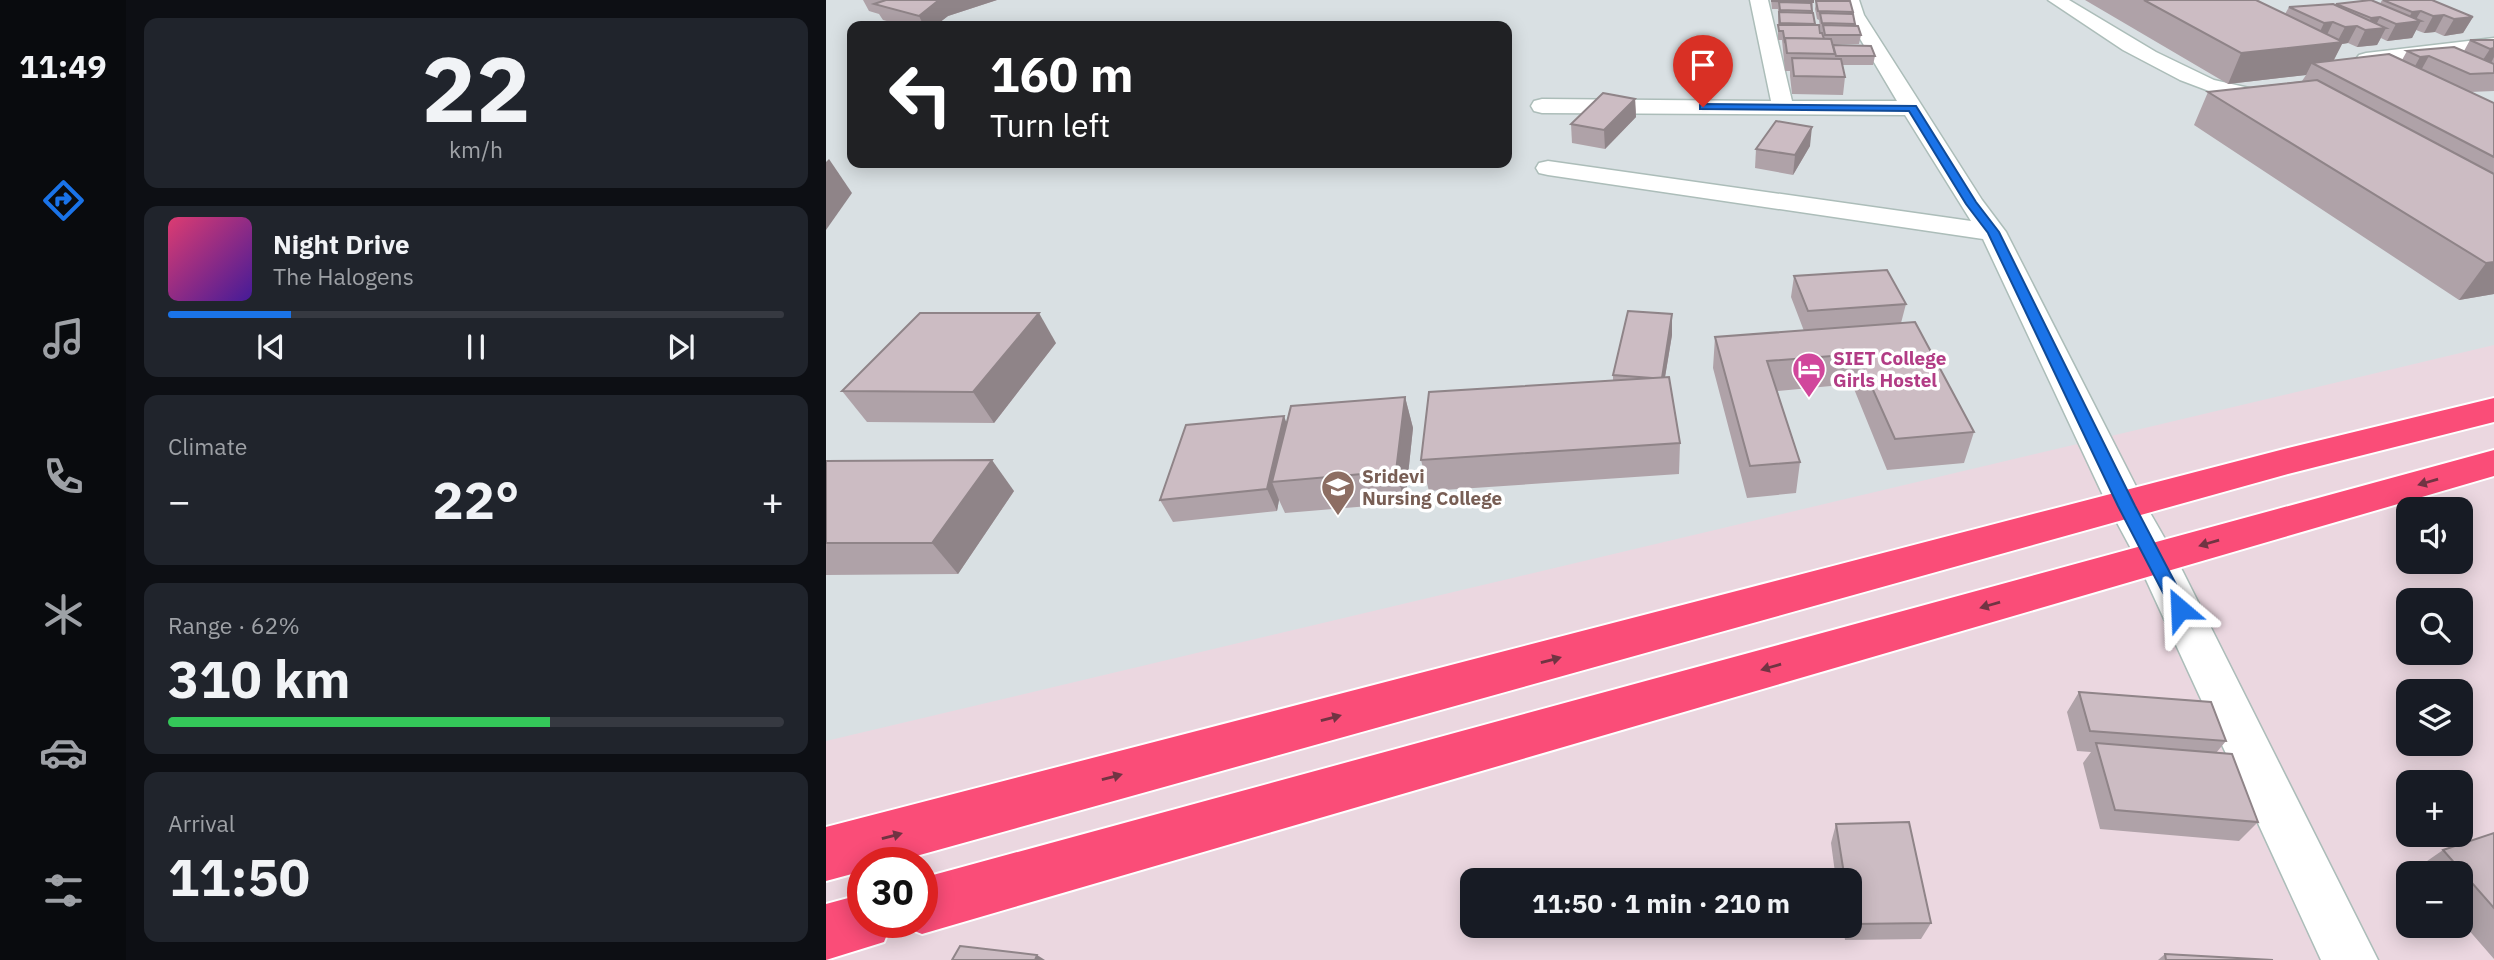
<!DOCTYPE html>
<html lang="en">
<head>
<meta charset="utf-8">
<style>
  body { margin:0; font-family:"IBM Plex Sans",sans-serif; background:#20242c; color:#f1f3f6; height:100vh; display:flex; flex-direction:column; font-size:26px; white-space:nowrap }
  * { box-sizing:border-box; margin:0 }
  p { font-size:23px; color:#9ea1a6 }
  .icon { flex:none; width:38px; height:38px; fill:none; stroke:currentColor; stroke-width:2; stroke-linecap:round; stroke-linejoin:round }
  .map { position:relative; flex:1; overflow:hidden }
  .panel { display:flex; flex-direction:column; gap:18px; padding:18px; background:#0d0f14; width:700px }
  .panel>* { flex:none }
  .banner { position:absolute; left:21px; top:21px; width:665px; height:147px; border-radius:14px; box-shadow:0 4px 18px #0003; background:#202124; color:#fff; overflow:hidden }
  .tools { position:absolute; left:1570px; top:497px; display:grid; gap:14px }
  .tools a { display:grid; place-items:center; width:77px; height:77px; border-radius:14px; background:#171b24; box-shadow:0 4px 18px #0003; font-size:35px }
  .speed { position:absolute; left:21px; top:847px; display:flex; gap:14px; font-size:35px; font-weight:700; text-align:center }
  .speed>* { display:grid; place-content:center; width:91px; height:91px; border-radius:50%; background:#171b24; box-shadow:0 4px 18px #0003; line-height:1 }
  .speed .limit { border:10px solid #d22; background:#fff; color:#111 }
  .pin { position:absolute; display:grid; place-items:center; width:60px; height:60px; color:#fff; margin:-72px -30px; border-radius:50% 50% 50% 0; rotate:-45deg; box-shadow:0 0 7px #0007 }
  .pin .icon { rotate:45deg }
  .me { position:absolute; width:77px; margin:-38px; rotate:334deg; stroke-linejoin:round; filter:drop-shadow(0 0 5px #0008) }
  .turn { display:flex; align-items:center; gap:24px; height:147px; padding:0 28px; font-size:32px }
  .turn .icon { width:91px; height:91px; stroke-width:2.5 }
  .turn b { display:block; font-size:49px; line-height:60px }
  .big { font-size:52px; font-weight:700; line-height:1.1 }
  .panel .card { flex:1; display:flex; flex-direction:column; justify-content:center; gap:10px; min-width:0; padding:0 24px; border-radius:14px; background:#20242c }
  .panel .dial { align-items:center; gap:0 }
  .dial b { font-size:91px; line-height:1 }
  .song { display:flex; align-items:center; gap:21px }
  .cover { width:84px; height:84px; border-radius:10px; background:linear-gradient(135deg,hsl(340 70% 55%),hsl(260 70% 35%)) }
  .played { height:7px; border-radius:4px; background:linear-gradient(90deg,#1a73e8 20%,#363941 20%) }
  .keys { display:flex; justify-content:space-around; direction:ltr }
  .heat { display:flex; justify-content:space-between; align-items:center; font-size:38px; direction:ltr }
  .charge { height:10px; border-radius:5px; background:linear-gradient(90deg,#34c759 62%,#363941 0) }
  .trip { position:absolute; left:634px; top:868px; width:402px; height:70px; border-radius:14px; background:#171b24; box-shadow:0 4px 18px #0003; font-weight:700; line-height:70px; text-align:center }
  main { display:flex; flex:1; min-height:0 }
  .tab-bar { display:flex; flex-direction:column; width:126px; justify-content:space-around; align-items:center; background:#090b0e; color:#9ea1a6 }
  .tab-bar .icon { width:49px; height:49px }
  .tab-bar .active { color:#1a73e8 }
  .tab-bar b { font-size:32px; color:#f1f3f6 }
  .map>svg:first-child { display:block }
  .industrial { fill:#d9e0e3; fill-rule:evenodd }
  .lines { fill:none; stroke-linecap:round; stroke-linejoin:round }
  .minor-casing { stroke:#acbdb9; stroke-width:3 }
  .primary-casing { stroke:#fff; stroke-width:4 }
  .minor { fill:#fff; fill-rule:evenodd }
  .primary { fill:#fa4d78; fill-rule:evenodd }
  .wall { fill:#afa2a8 }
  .shaded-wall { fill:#8f8488 }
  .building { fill:#ccbcc3; stroke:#8f8488; stroke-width:2 }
  .oneway { fill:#713443 }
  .route { fill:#1a73e8; stroke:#114b97; stroke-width:2 }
  .labels { text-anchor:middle; stroke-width:7; stroke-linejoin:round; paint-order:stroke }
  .hotel-label { font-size:19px; font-weight:bold; fill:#b23c85; stroke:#fff; text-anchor:start }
  .education-label { font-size:19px; font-weight:bold; fill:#785e54; stroke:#fff; text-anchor:start }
</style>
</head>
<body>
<main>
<nav class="tab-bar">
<b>11:49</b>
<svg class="icon active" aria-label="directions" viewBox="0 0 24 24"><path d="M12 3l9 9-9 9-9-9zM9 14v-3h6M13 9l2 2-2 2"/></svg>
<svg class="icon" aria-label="music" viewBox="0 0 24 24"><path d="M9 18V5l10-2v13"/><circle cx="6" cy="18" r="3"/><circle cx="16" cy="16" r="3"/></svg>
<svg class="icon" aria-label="phone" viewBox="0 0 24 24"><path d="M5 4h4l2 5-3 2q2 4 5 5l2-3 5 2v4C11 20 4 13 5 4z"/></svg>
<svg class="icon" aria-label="climate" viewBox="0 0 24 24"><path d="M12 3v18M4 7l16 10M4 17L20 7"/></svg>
<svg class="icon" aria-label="car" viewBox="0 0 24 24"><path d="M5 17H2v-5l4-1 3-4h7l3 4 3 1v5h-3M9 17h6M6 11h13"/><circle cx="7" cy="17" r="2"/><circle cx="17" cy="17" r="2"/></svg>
<svg class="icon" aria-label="filters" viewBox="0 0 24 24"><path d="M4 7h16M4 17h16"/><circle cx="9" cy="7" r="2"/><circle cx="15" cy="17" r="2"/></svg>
</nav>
<section class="panel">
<div class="card dial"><b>22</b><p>km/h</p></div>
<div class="card">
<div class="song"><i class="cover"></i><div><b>Night Drive</b><p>The Halogens</p></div></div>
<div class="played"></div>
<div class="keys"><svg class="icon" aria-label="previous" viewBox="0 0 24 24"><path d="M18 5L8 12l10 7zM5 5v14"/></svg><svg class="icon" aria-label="pause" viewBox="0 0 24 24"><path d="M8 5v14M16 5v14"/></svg><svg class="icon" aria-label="next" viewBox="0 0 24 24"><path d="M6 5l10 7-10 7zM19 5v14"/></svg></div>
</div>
<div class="card"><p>Climate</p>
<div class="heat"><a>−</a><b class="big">22°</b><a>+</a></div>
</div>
<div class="card"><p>Range · 62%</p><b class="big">310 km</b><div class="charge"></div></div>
<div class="card"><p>Arrival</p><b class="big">11:50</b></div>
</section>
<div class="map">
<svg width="1668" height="960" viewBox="0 0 1668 960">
  <rect width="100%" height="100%" fill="#ebd7e0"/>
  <!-- industrial -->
  <path class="industrial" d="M0,0H1668V345L0,741ZM26,26H681V163H26Z"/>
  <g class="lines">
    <!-- minor casing -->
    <g class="minor-casing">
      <g id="minor">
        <path d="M924,0H942L966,101H1071L1020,15L1015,0H1033L1038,15L1156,200L1180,232L1319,504L1350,558L1552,960H1495L1310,558L1282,506L1157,239L722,175L713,173L710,168L713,163L722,161L1145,221L1079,115L716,113L708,111L705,106L708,101L716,99L945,101Z"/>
        <path d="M1222,0H1243L1330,52L1388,80L1463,97L1466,102L1463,107L1455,108L1391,94L1354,80L1297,50Z"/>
        <path d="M1668,38V50L1540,65L1533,63L1530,59L1533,55L1540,53Z"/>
      </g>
    </g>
    <!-- primary casing -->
    <g class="primary-casing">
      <g id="primary">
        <path d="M1668,398V422L1462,474L65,863H37V871L0,881V827L1462,448Z"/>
        <path d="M1668,450V476L96,934L76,926L75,922H96V878Z"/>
        <path d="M37,894V922H66L58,942L0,960V904Z"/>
      </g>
    </g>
    <!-- minor -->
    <use href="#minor" class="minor"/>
    <!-- primary -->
    <use href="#primary" class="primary"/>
  </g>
  <!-- wall -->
  <g class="wall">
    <path d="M37,0H171L122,16L109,26H79L57,20L53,14L43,11Z"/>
    <path d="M945,0H987L986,13L989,25L994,33H996V32H995L993,20L991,19L989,9L990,1L1027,12L1029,26L1035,35L1033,44H1006L1007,47L1049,56L1047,65H1016L1019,77L1017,95L966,94L964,76V71H959L956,40H952V9H946Z"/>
    <path d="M1259,0H1430L1459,14L1463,7L1509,5L1510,4H1554L1556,0L1647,17L1637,33L1618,36L1609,32L1598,33L1590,30L1586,38L1561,41L1555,38L1551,45L1531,47L1522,43L1516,44L1508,60H1576L1581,51H1638L1644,40H1668V91L1644,92L1668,103V294L1633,300L1368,125L1382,92L1476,81L1480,75L1402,84Z"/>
    <path d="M809,99L810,117L779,149L746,143L745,124Z"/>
    <path d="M984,146L967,175L929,168L930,149Z"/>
    <path d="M968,276L1080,304L1075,323L1148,432L1138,463L1061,470L1026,384L951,391L974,462L970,493L921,498L887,368L889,337L978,331L965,297Z"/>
    <path d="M846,314V335L839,377L854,443L853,474L603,491L595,460L787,380V375Z"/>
    <path d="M230,343L168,423L41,422L16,391Z"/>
    <path d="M579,397L587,428L579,503L459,513L453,500L451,511L347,522L334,500L460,423Z"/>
    <path d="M0,461L188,491L132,574L0,575Z"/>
    <path d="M1253,692L1400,741L1390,753L1432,822L1413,841L1274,829L1257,763L1265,752L1251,751L1241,712Z"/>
    <path d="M1010,824L1105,923L1095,939L1019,940L1017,926H1024V880H1010L1005,843Z"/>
    <path d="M1668,833V959L1634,920V873H1595L1591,868L1617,850Z"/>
    <path d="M1339,954L1340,960H1332Z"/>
  </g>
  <!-- shaded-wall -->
  <g class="shaded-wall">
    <path d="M113,0H171L122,16L109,26H98L93,16Z"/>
    <path d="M1595,11L1589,21H1595L1586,38L1561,41L1570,24L1580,23L1586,12Z"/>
    <path d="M1618,15L1609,32L1598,33L1607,16Z"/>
    <path d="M1554,17L1548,29L1560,28L1551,45L1531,47L1545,18Z"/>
    <path d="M1647,17L1637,33L1618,36L1628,19Z"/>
    <path d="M1507,22L1499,39L1490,40L1498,23Z"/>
    <path d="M1531,26L1522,43L1516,44L1502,71L1486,63L1480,75L1402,84L1415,53L1511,42L1519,27Z"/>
    <path d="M1668,48V57L1664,65L1653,66L1664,49Z"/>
    <path d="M1603,56L1593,74L1584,75L1594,57Z"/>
    <path d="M809,99L810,117L779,149L778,130Z"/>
    <path d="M986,127L984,146L967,175L969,155Z"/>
    <path d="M3,159L26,193L0,230V162Z"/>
    <path d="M1668,262V294L1633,300L1660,263Z"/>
    <path d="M213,313L230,343L168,423L147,392Z"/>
    <path d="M846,314V335L835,401V379Z"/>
    <path d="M579,397L587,428L579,503L570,471Z"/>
    <path d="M458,416L466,438L446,482L453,500L451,511L441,489Z"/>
    <path d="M166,460L188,491L132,574L106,543Z"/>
    <path d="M211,955L219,960H209Z"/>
  </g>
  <!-- building -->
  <g class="building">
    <path d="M60,0H113L93,16L48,4Z"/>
    <path d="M946,0H987V2L946,1Z"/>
    <path d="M1318,0H1430L1517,42L1415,53Z"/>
    <path d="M1545,0L1595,21L1570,24L1554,17L1545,18L1510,4Z"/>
    <path d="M1557,0H1606L1647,17L1628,19L1618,15L1607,16L1595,11L1586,12Z"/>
    <path d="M990,1H1024L1027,12L992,11Z"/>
    <path d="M953,2L985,3L986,11L954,10Z"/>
    <path d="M1507,4L1560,28L1539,30L1531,26L1519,27L1507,22L1498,23L1463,7Z"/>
    <path d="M953,12L987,13L989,24L954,23Z"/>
    <path d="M994,13L1027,14L1029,24L996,23Z"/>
    <path d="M952,25H993L994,33H996L998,39L959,38V43L957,31H953Z"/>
    <path d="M997,25L1032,26L1035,35H999Z"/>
    <path d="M959,38L1005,39L1009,54L961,53Z"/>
    <path d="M1644,40H1668V48L1664,49Z"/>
    <path d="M1007,45L1045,46L1049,56H1010Z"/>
    <path d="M1628,47L1668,64V73L1644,74L1603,56L1594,57L1581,51Z"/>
    <path d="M1563,54L1668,103V157L1486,63Z"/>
    <path d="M966,58L1015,59L1019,77L968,76Z"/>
    <path d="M1491,80L1668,174V262L1660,263L1382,92Z"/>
    <path d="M777,93L809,99L778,130L745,124Z"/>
    <path d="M950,121L986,127L969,155L930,149Z"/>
    <path d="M1061,270L1080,304L982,311L968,276Z"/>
    <path d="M802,311L846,314L836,378H826L787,375Z"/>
    <path d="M94,313H213L147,392L16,391Z"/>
    <path d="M1089,322L1148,432L1069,439L1031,354L941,361L974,462L924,466L889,337Z"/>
    <path d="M843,377L854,443L595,460L603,392Z"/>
    <path d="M579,397L570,471L446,482L465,406Z"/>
    <path d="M458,416L441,489L334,500L360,425Z"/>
    <path d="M166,460L106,543H0V461Z"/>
    <path d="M1253,692L1385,702L1400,741L1264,731Z"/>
    <path d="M1270,743L1406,754L1432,822L1289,810Z"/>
    <path d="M1083,822L1105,923L1026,924L1024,910V880H1019L1010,824Z"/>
    <path d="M1668,833V908L1617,850Z"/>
    <path d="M134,946L211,955L209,960H126Z"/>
    <path d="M1339,954L1447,960H1340Z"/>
  </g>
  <!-- one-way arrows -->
  <defs><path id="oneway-solid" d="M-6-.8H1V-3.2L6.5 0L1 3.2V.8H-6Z" transform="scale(1.75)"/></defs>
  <g class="oneway">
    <use href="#oneway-solid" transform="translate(1602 482) rotate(164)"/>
    <use href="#oneway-solid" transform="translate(1383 543) rotate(164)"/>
    <use href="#oneway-solid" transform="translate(1164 605) rotate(164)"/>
    <use href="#oneway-solid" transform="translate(725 660) rotate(-15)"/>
    <use href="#oneway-solid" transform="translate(945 667) rotate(164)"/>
    <use href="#oneway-solid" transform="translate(505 718) rotate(-15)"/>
    <use href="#oneway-solid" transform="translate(286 777) rotate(-15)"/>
    <use href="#oneway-solid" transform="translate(66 836) rotate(-15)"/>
  </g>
  <!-- route -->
  <path class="route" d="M877,104L1090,106L1150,202L1173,232L1309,506L1363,609L1361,614L1354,616L1348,614L1292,506L1162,233L1140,204L1083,111L874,109V105Z"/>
  <!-- icons -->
  <defs>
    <g id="hotel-pin" transform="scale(1.75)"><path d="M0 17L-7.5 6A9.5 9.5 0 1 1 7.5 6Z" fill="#d1479c" stroke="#fff"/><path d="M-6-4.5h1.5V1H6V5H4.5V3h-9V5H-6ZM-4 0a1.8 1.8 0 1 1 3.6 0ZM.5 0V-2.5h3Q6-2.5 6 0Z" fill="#fff"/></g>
    <g id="university-pin" transform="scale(1.75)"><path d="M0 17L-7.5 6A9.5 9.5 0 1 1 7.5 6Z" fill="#8d6e63" stroke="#fff"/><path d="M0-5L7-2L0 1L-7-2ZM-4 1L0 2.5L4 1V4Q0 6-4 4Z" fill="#fff"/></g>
  </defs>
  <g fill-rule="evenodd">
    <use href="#hotel-pin" x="983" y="369"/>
    <use href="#university-pin" x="512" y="487"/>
  </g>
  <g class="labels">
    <!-- hotel labels -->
    <g class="hotel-label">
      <text x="1007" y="365">SIET College<tspan x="1007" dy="22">Girls Hostel</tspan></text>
    </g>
    <!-- education labels -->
    <g class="education-label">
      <text x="536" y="483">Sridevi<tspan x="536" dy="22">Nursing College</tspan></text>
    </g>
  </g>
</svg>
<div class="tools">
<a><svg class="icon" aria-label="sound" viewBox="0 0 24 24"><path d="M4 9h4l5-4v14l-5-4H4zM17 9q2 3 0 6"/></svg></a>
<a><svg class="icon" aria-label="search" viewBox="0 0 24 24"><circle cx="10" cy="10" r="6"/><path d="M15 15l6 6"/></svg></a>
<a><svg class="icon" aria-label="layers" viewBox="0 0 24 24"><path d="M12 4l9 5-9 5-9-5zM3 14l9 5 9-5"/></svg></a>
<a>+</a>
<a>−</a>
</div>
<div class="speed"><div class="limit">30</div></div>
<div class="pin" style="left:877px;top:107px;background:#d93025"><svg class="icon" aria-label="arrive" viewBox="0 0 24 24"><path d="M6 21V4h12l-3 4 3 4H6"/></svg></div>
<svg class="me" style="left:1354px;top:609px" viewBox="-20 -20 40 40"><path d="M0-17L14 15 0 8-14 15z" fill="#1a73e8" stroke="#fff" stroke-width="4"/></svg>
<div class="trip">11:50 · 1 min · 210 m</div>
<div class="banner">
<div class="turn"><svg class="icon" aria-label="left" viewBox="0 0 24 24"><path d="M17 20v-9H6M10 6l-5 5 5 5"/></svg><div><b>160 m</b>Turn left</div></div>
</div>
</div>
</main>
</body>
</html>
